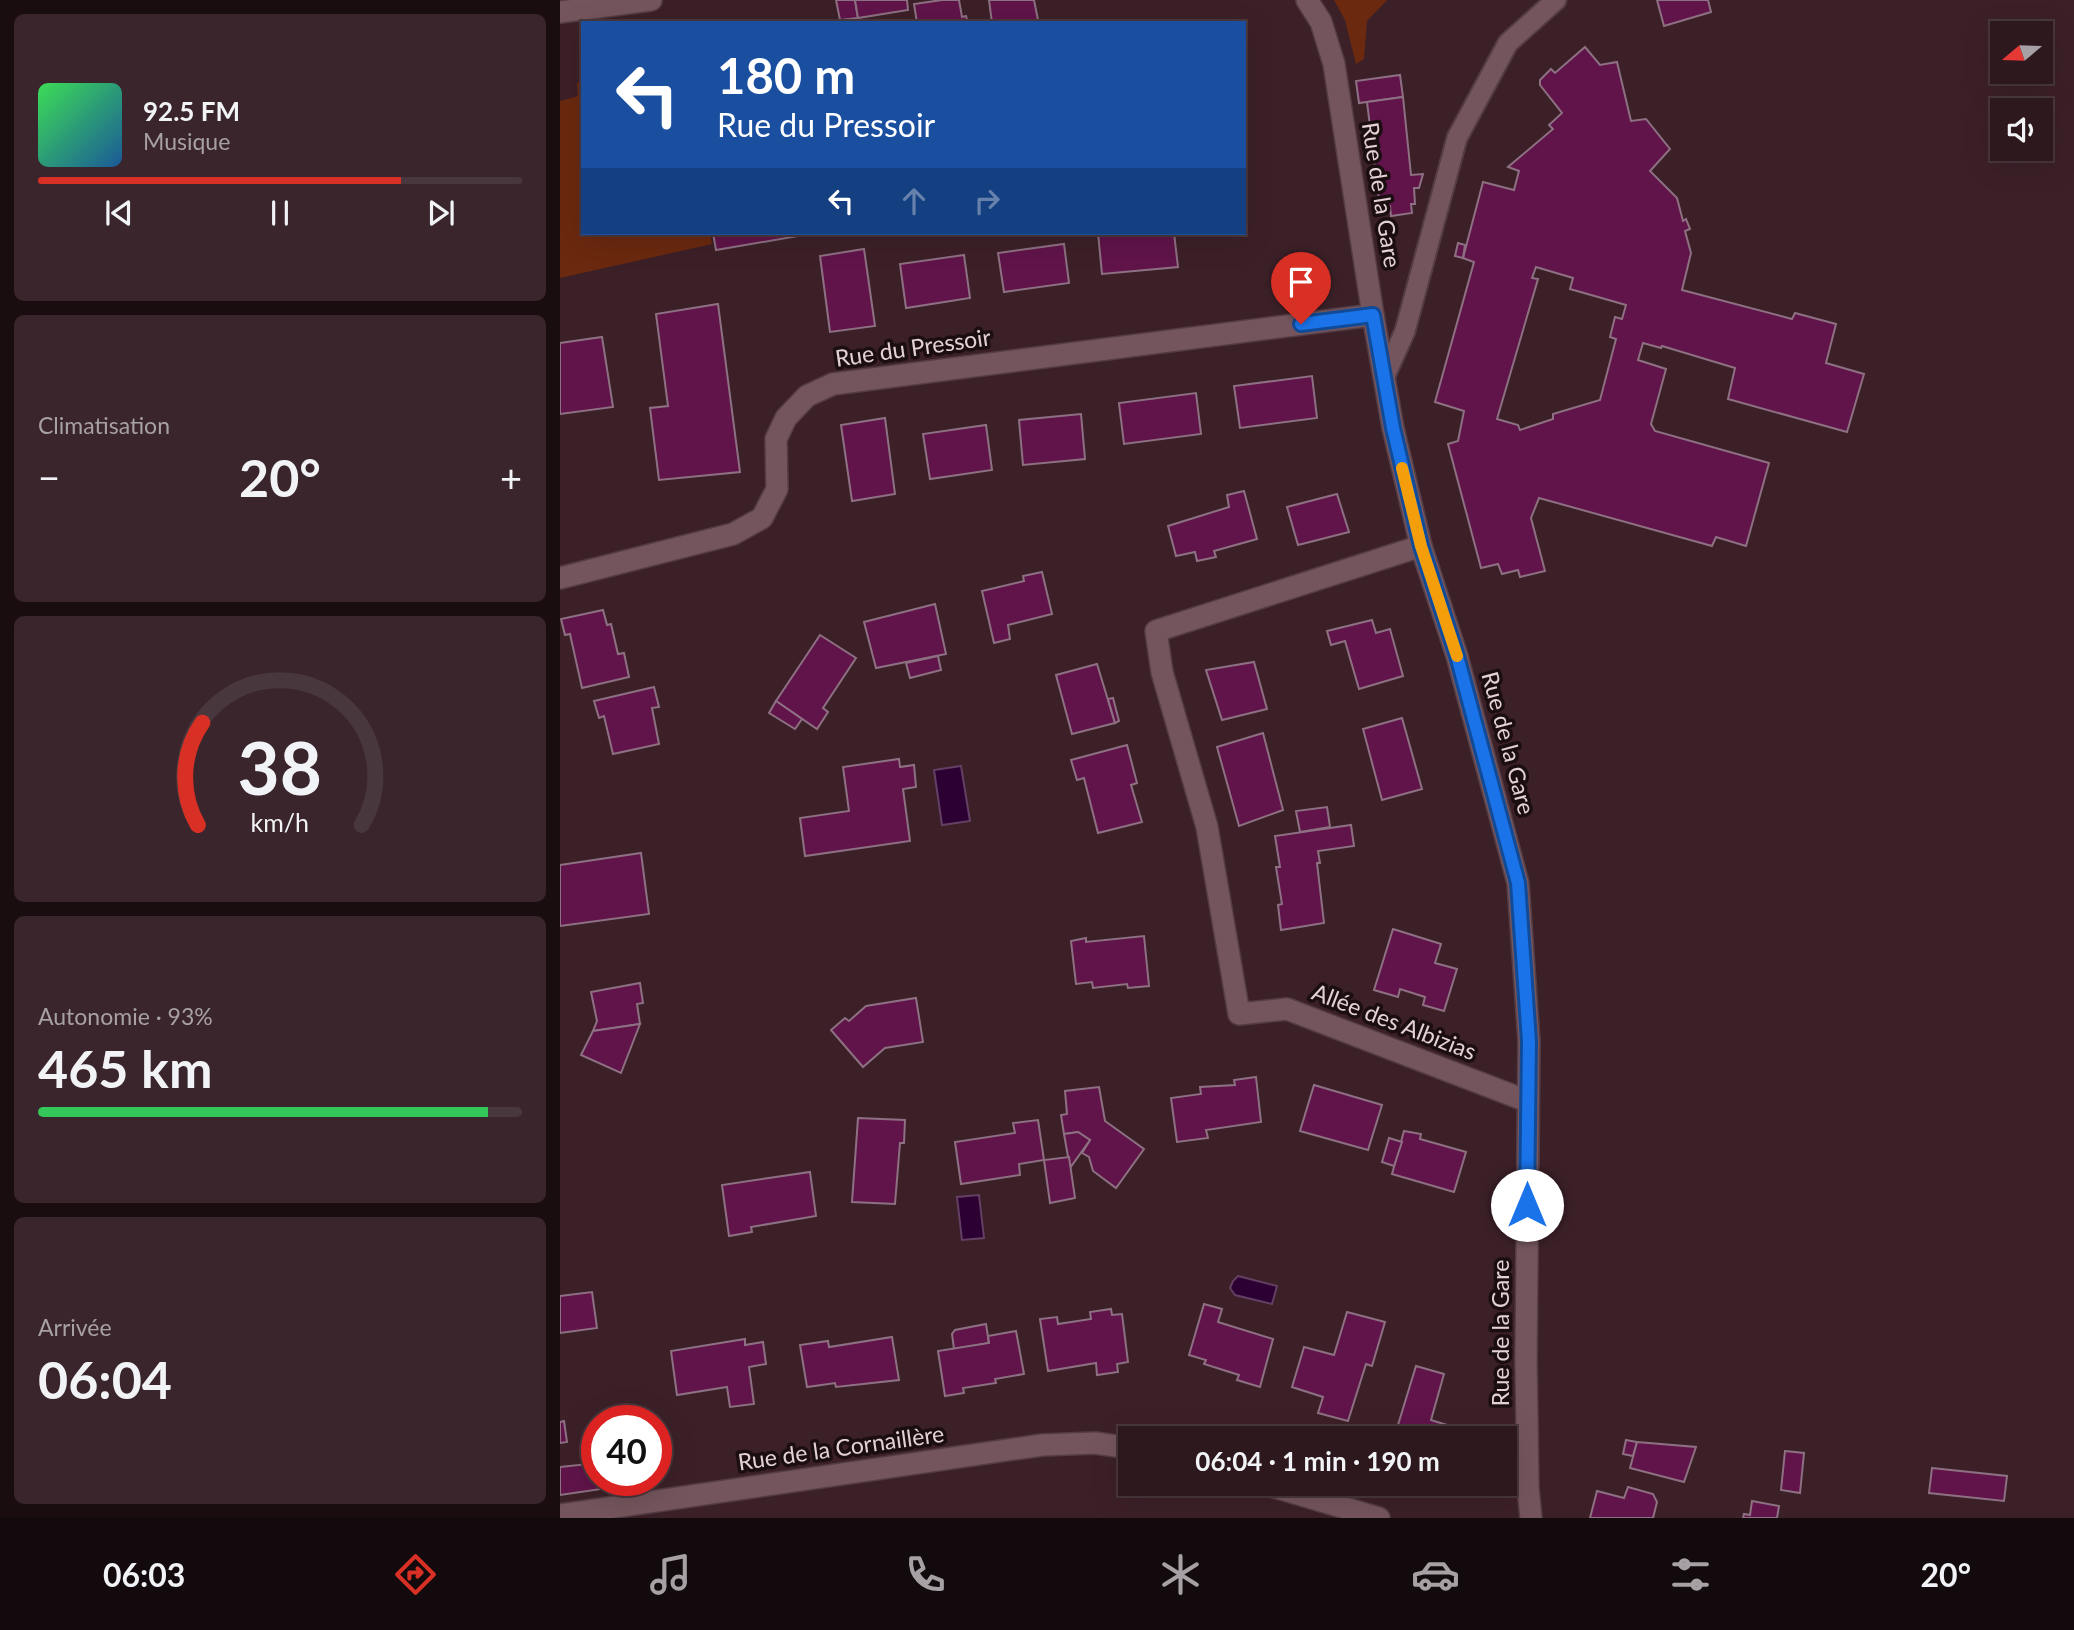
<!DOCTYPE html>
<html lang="fr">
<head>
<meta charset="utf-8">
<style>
  body { margin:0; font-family:Lato,sans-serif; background:#39252b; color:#f1f3f6; height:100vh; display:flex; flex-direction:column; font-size:26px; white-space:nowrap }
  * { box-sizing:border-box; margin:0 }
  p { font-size:23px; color:#a7a0a4 }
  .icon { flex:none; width:38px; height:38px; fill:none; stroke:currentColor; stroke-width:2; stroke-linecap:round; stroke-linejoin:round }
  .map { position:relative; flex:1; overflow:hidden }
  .side { display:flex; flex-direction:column; gap:14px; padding:14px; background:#190d10; width:560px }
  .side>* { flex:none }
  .banner { position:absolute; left:21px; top:21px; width:665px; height:214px; border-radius:0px; box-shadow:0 7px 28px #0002,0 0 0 2px #48373c; background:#1a4fa0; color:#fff; overflow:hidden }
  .needle { width:46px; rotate:251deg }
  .tools { position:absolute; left:1430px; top:21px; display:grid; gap:14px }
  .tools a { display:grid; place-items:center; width:63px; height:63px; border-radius:0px; background:#2d181e; box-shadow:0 7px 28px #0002,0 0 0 2px #48373c; font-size:35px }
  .speed { position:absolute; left:21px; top:1405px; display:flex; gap:14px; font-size:35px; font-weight:700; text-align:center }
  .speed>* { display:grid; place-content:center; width:91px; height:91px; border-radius:50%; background:#2d181e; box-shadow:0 7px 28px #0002,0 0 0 2px #48373c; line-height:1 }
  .speed .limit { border:10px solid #d22; background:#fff; color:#111 }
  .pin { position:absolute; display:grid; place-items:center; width:60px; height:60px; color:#fff; margin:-72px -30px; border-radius:50% 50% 50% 0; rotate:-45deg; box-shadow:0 0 7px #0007 }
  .pin .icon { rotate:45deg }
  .me { position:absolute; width:77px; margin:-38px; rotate:0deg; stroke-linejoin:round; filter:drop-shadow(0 0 5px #0008) }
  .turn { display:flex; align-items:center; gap:24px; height:147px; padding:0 21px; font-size:32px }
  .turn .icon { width:91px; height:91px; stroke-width:2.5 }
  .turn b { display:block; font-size:49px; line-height:60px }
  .lanes { display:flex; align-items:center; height:66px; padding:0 21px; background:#0003; justify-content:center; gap:35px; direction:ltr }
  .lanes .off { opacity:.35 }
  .big { font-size:52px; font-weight:700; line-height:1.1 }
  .side .widget { flex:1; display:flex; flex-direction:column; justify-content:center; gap:10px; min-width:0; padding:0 24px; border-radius:10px; background:#39252b }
  .side .dial { align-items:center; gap:0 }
  .dial svg { height:182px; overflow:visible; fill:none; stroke:#48373c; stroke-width:7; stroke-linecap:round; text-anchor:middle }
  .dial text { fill:#f1f3f6; stroke:none }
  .song { display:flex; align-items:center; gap:21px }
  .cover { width:84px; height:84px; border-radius:10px; background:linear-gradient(135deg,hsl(130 70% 55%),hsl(210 70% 35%)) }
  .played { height:7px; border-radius:4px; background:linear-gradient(90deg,#d93025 75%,#48373c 75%) }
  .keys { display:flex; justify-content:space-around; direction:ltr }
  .heat { display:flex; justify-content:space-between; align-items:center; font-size:38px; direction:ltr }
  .charge { height:10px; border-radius:5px; background:linear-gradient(90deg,#34c759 93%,#48373c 0) }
  .trip { position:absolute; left:558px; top:1426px; width:399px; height:70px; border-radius:0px; background:#2d181e; box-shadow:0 7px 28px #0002,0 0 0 2px #48373c; font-weight:700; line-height:70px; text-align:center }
  .menu { display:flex; height:112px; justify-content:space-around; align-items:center; background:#120a0c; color:#a7a0a4 }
  .menu .icon { width:49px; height:49px }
  .menu .selected { color:#d93025 }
  .menu b { font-size:32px; color:#f1f3f6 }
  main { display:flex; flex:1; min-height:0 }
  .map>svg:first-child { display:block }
  .green { fill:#6b290f }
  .water { fill:#2c0032; stroke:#633f63; stroke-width:2 }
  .building { fill:#60144a; stroke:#8d7081; stroke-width:2; fill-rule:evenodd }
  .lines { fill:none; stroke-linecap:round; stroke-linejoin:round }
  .lane-casing { stroke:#543c44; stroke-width:23 }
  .street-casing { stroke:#543c44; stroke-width:24 }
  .secondary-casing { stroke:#543c44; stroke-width:24 }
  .lane { stroke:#75555d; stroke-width:19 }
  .street { stroke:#75555d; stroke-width:21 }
  .secondary { stroke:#75555d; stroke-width:21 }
  .route-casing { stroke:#114b97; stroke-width:18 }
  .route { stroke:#1a73e8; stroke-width:12 }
  .slow { stroke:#f59e0b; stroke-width:12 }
  .labels { text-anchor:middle; stroke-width:7; stroke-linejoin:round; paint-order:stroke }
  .street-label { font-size:23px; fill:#e4d1d5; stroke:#1b0e11 }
</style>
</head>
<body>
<main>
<section class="side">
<div class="widget">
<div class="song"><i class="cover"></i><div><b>92.5 FM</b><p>Musique</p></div></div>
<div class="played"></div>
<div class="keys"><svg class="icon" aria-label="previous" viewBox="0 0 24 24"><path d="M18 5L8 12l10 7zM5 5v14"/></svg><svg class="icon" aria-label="pause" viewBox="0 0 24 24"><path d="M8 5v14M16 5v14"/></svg><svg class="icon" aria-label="next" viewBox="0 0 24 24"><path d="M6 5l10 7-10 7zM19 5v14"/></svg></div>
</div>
<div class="widget"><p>Climatisation</p>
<div class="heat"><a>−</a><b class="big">20°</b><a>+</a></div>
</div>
<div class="widget dial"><svg viewBox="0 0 100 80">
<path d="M14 69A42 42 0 1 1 86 69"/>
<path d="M14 69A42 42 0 0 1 16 24" stroke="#d93025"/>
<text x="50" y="56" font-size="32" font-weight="700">38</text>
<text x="50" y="72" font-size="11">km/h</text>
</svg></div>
<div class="widget"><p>Autonomie · 93%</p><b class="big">465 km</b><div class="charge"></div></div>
<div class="widget"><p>Arrivée</p><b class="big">06:04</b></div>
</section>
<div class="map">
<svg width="1514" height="1518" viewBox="0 0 1514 1518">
  <rect width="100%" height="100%" fill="#3c2028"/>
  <!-- green -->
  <g class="green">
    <path d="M774,0H827L807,21L804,59L796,64L785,20Z"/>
    <path d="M23,82V233H150L152,244L0,278V101L18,96L17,83Z"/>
  </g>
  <!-- water -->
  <g class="water">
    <path d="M401,766L410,821L382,825L374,770Z"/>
    <path d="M419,1195L424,1238L402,1240L397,1197Z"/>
    <path d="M678,1276L717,1286L712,1304L675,1295L670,1288L673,1281Z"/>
  </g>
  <!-- building -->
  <g class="building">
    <path d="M276,0H295L298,18L280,20Z"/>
    <path d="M295,0H347L348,10L298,18Z"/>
    <path d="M382,0H399L402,17L406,16L408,23H357L354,4Z"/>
    <path d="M429,0H474L478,20L463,23H432Z"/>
    <path d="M1097,0H1148L1151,12L1104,26Z"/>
    <path d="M1025,47L1040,65L1057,62L1071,121L1086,119L1110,149L1090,171L1117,198L1123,221L1126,219L1130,229L1125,231L1131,253L1122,290L1232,319L1235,313L1276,324L1266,363L1304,374L1287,432L1168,399L1175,368L1102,346L1101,348L1083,343L1078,360L1106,369L1091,424L1095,431L1209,463L1186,546L1156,537L1152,546L979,498L971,518L985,571L960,577L958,570L942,574L938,564L921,568L888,444L898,441L904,411L875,402L914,262L903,258L923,182L954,190L959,171L948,167L993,129L989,125L1002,113L980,85V80L991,69L995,73ZM976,267L1013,278L1010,289L1066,305L1062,319L1055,317L1050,337L1056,339L1040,400L993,414V419L960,430L958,425L937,419L978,279L972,278Z"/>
    <path d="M840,75L843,97L799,103L796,81Z"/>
    <path d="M843,97L851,175L863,174L859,188H854L855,204H851L852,213L831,216L830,206L820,207L807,102Z"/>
    <path d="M153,233H244V235L156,250Z"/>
    <path d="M538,233H614L618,267L542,274Z"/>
    <path d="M898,243L905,245L903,258L895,256Z"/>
    <path d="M504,244L509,283L444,292L438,253Z"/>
    <path d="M304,249L315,326L270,332L260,256Z"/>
    <path d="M404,255L410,298L346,308L340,264Z"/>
    <path d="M158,304L180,472L99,480L90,408L108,406L96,314Z"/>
    <path d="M42,337L53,407L0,414V343Z"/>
    <path d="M752,376L757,418L680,428L674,386Z"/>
    <path d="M636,393L641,434L564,444L559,403Z"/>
    <path d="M521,414L525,459L463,465L459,420Z"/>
    <path d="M325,418L335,494L292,501L281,425Z"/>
    <path d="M426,425L432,470L370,479L363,434Z"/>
    <path d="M684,491L697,539L654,551L656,557L637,561L635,552L616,556L608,526L669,507L667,495Z"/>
    <path d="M777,494L789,532L738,545L727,507Z"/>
    <path d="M482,572L492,614L448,625L450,639L434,643L422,591L464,581L463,576Z"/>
    <path d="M375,604L386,654L316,668L304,622Z"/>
    <path d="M43,610L47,625L51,624L58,654L64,653L69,677L22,688L10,634L5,635L1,619Z"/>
    <path d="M812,620L816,633L830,629L843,676L799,689L785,641L771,645L767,631Z"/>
    <path d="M260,635L296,658L263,708L268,712L257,729L216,701Z"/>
    <path d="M378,656L381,670L350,678L346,663Z"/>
    <path d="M694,662L707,709L662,720L646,670Z"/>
    <path d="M537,664L555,723L512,734L496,675Z"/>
    <path d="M94,687L99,707L92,708L99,744L53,754L44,716L39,718L34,701Z"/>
    <path d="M553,698L559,721L555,723L548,699Z"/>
    <path d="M216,701L242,719L235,729L209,713Z"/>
    <path d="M842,718L862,789L822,800L803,729Z"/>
    <path d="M703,733L723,810L679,826L657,747Z"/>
    <path d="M567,745L577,783L571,785L582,822L538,833L524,778L517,780L511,760Z"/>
    <path d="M339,759L340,767L354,765L356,787L343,789L350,841L245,856L240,818L289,811L283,767Z"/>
    <path d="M767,807L770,827L740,832L736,811Z"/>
    <path d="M791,825L794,846L758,851L760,863H757L764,923L721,930L718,905L722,904L716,867H720L715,836Z"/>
    <path d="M81,853L89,914L0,926V865Z"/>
    <path d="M833,929L881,944L875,963L897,969L884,1011L863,1005L865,997L840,989L838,997L814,990Z"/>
    <path d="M584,936L589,986L568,988L567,984L533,988L532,982L516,984L511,941L526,938V942Z"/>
    <path d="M80,983L83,1003L77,1004L80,1024L33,1031L37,1021L31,992Z"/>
    <path d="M356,998L363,1042L325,1048L303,1067L271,1030L285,1018L289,1021L306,1006Z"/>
    <path d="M80,1024L61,1073L21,1055L33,1031Z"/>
    <path d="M696,1077L701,1122L646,1130L648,1138L617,1142L611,1098L641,1094L640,1087L675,1085L674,1080Z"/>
    <path d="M754,1085L822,1105L808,1150L740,1131Z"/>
    <path d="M539,1087L545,1121L584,1149L556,1188L533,1171L529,1157L522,1153L530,1140L518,1132L504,1134L501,1115L507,1114L505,1091Z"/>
    <path d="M298,1118L345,1120L344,1143H340L335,1204L292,1202Z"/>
    <path d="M478,1120L484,1160L459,1164L460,1175L401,1184L395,1142L455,1133L453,1123Z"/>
    <path d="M844,1131L861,1134L860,1139L906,1152L894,1192L832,1174Z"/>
    <path d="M518,1132L530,1140L510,1168L504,1134Z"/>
    <path d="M829,1138L842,1142L834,1166L822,1162Z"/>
    <path d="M509,1157L515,1198L490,1203L484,1160Z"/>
    <path d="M250,1172L256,1216L191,1227L192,1232L169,1236L162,1185Z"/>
    <path d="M32,1292L37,1328L0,1333V1296Z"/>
    <path d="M644,1304L662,1309L658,1322L713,1339L700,1387L677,1380L679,1375L644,1364L646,1360L629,1355Z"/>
    <path d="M551,1309L552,1315L562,1314L568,1362L557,1364L558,1372L537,1375L536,1363L488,1371L480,1319L497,1317L498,1324L531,1319L530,1312Z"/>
    <path d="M787,1312L825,1322L812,1366L806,1364L788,1421L758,1413L763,1397L732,1387L744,1347L774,1355Z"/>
    <path d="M426,1324L429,1343L394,1349L392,1334L395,1330Z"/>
    <path d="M456,1331L464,1374L435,1379L436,1383L403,1388L404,1393L385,1396L378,1351L429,1343L428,1336Z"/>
    <path d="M332,1337L339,1380L276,1387L275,1383L247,1387L240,1345L268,1341L269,1347Z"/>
    <path d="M185,1339V1345L203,1342L206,1364L189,1367L194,1404L170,1407L167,1387L117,1395L111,1351Z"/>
    <path d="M856,1366L884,1374L871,1420L903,1430L900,1438H834Z"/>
    <path d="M4,1421L7,1442L0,1443V1422Z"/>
    <path d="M1066,1440L1077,1442L1073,1456L1063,1454Z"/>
    <path d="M1077,1442L1136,1447L1124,1482L1070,1468Z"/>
    <path d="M1225,1451L1244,1453L1240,1493L1221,1490Z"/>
    <path d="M37,1463V1480H54L55,1487L0,1495V1467Z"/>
    <path d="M1372,1468L1447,1476L1444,1501L1369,1493Z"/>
    <path d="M1068,1487L1093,1494L1097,1502L1093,1518H1030L1037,1491L1064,1498Z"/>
    <path d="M1192,1501L1219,1506L1217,1518H1183L1184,1514L1190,1515Z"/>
  </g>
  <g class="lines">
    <!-- lane casing -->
    <g class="lane-casing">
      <path id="lane" d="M824,378L845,331L897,138L948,43L996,0"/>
    </g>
    <!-- street casing -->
    <g class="street-casing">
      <g id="street">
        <path d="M861,546L596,631L602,672L647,827L679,1014L727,1009L967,1101"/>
        <path d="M0,578L173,534L202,518L217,489L216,439L226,418L247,396L273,384L813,315"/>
      </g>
    </g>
    <!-- secondary casing -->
    <g class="secondary-casing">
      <g id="secondary">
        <path d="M747,0L761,22L774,64L813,315L833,428L861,546L897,656L958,883L969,1041L966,1360L968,1488L971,1518"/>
        <path d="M0,12L91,0"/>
        <path d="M704,1484L819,1518"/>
        <path d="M0,1515L482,1445L535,1443L570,1448"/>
      </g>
    </g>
    <!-- lane -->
    <use href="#lane" class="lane"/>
    <!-- street -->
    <use href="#street" class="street"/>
    <!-- secondary -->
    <use href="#secondary" class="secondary"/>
  </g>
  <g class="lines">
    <!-- route casing -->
    <g class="route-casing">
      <path id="route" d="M741,324L813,315L833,428L861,546L897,656L958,883L969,1041L967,1205"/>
    </g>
    <!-- route -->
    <use href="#route" class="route"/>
    <!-- slow -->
    <path class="slow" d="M842,468L861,546L897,656"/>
  </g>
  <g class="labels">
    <!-- street labels -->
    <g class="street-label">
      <text transform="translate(821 195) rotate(81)" y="8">Rue de la Gare</text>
      <text transform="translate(353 348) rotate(-8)" y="8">Rue du Pressoir</text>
      <text transform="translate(948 743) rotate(75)" y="8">Rue de la Gare</text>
      <text transform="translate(834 1022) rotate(21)" y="8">Allée des Albizias</text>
      <text transform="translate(941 1333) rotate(-90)" y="8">Rue de la Gare</text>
      <text transform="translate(281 1448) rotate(-8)" y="8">Rue de la Cornaillère</text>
    </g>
  </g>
</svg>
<div class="tools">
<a><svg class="needle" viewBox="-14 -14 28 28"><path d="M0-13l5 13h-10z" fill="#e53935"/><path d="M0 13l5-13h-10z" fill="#a7a0a4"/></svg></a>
<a><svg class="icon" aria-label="sound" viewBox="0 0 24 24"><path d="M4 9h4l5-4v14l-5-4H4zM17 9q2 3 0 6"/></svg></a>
</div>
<div class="speed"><div class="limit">40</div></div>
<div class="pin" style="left:741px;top:324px;background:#d93025"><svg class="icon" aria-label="arrive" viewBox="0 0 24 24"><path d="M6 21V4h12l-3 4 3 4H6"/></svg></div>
<svg class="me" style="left:967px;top:1205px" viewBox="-20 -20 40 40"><circle r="19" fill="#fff"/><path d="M0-13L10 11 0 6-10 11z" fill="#1a73e8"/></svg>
<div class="trip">06:04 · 1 min · 190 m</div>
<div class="banner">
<div class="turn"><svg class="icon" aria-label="left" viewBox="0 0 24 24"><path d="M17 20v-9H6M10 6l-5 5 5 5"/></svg><div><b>180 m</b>Rue du Pressoir</div></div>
<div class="lanes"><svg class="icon" aria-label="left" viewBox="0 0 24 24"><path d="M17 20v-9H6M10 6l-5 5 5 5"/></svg><svg class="icon off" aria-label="ahead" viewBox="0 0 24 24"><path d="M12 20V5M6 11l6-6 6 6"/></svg><svg class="icon off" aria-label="right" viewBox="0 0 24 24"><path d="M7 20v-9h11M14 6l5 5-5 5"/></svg></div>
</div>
</div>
</main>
<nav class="menu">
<b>06:03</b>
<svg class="icon selected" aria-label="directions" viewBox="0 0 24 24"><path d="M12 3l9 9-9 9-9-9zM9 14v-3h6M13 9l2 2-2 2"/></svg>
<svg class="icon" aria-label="music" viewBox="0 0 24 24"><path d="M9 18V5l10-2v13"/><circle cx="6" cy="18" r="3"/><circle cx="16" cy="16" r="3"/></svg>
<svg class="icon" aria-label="phone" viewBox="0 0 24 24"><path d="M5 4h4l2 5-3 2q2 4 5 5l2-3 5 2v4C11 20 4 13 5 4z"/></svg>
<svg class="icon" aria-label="climate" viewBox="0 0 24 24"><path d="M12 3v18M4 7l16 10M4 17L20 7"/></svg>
<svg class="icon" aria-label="car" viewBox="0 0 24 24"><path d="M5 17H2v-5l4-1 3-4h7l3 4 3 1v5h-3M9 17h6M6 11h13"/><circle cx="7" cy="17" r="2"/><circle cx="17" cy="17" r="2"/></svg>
<svg class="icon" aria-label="filters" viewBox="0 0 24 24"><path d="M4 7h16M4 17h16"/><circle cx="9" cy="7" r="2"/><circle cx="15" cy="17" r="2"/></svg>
<b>20°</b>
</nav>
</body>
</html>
